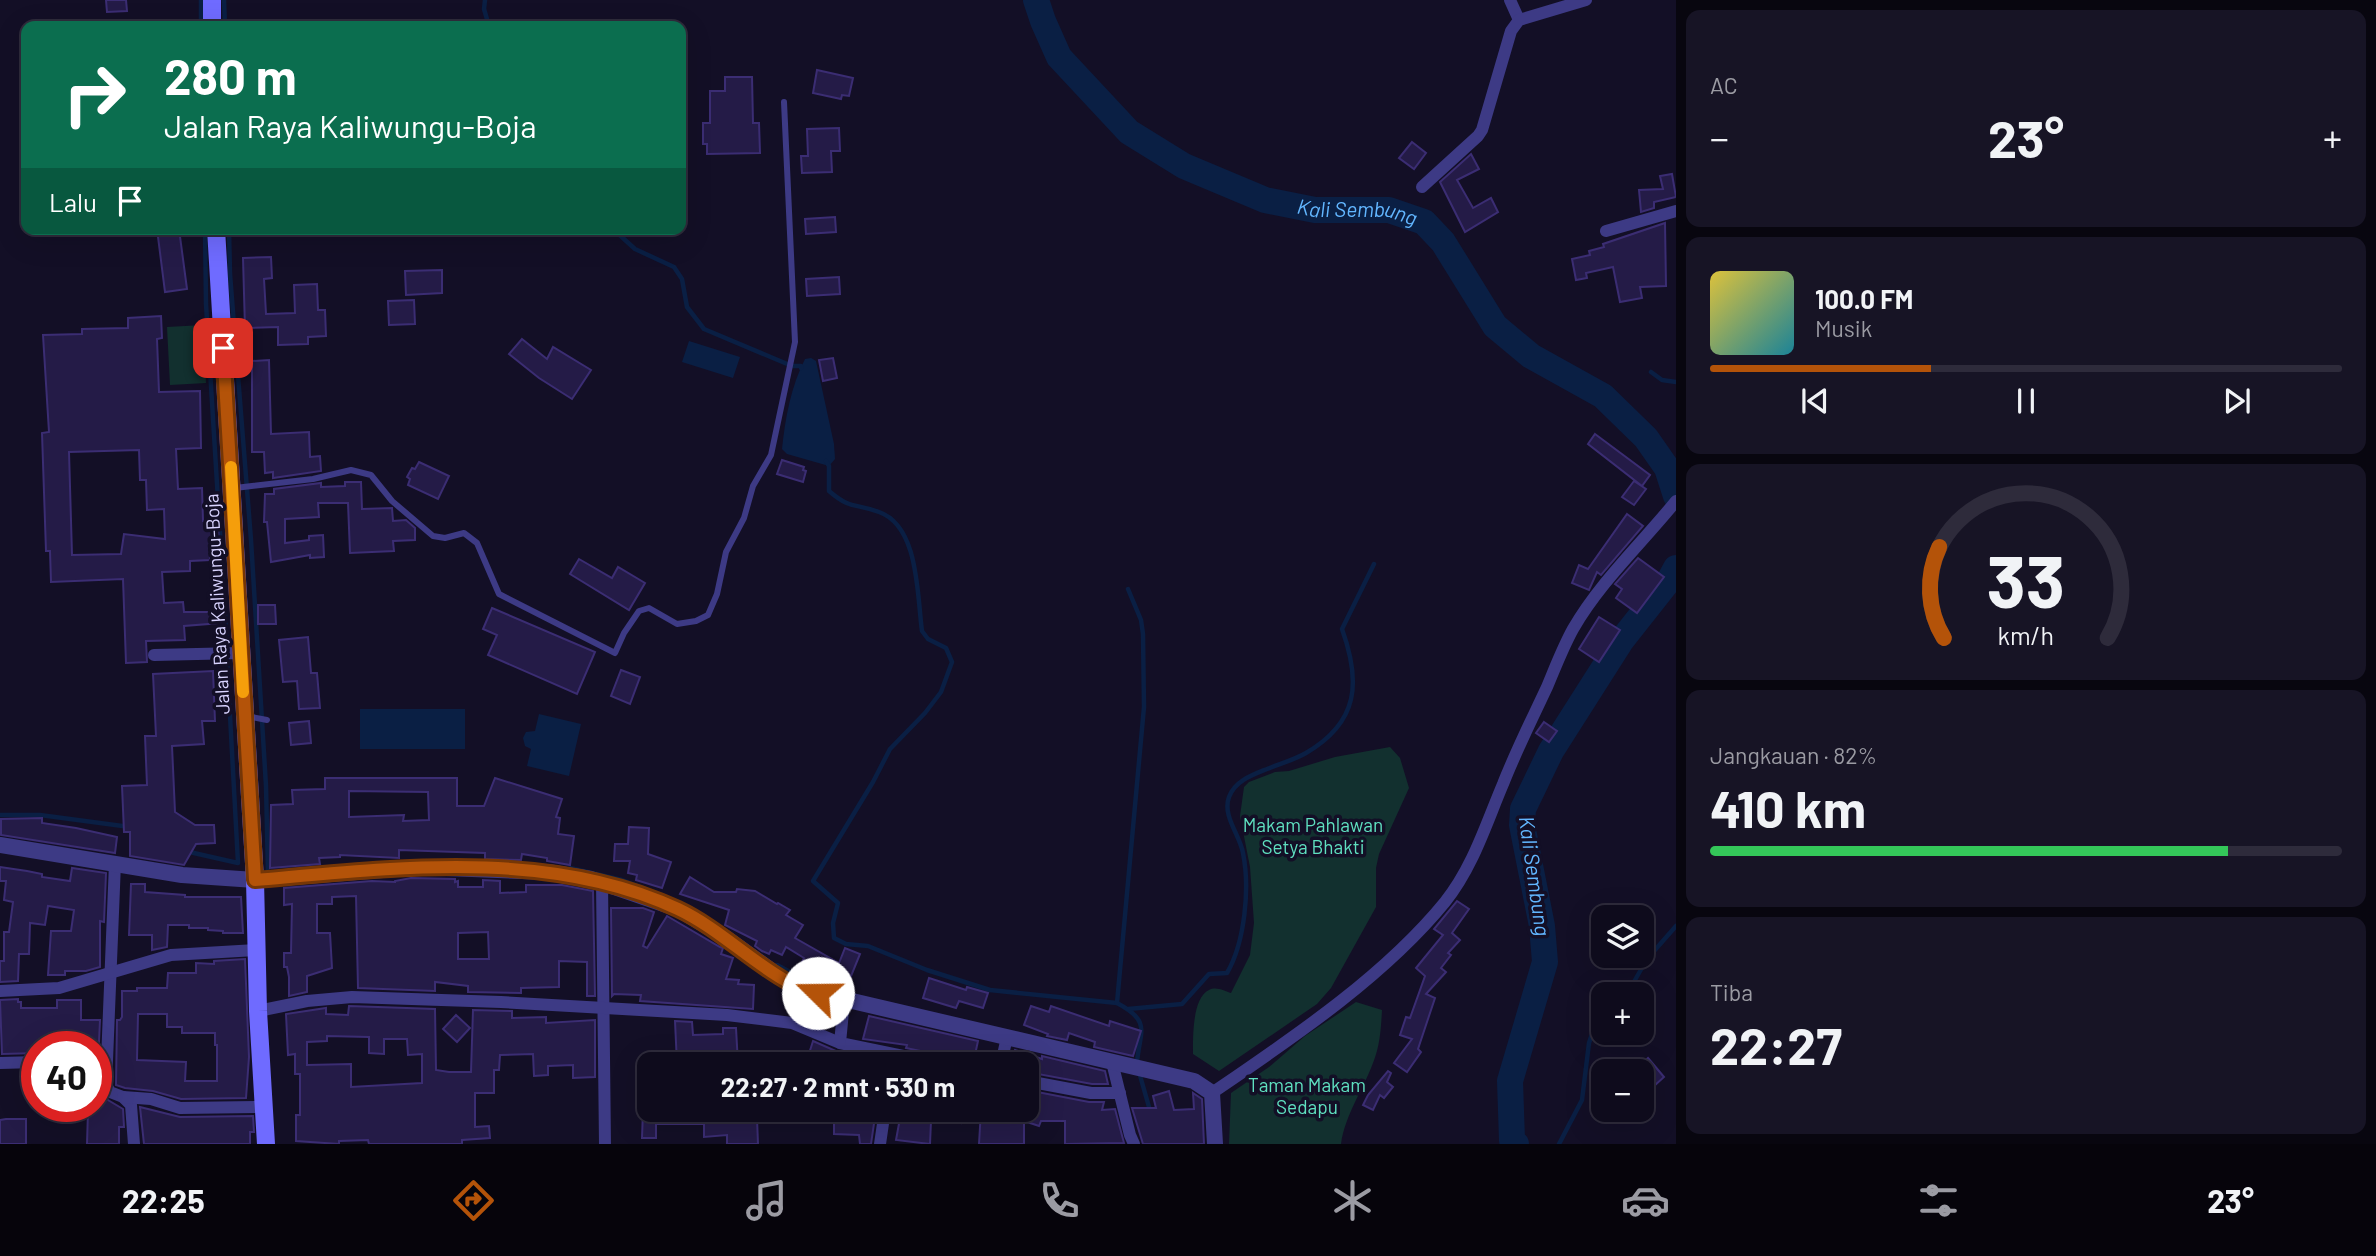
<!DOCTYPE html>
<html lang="id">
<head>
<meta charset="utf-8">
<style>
  body { margin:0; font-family:Barlow,sans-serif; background:#171425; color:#f1f3f6; height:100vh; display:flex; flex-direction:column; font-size:26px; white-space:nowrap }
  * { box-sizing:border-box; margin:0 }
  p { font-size:23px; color:#9b9ba3 }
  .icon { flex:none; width:38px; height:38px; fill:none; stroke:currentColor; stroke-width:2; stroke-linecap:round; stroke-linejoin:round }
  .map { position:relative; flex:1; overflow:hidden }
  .panel { display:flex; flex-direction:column; gap:10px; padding:10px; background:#08060f; width:700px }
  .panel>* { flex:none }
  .banner { position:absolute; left:21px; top:21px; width:665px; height:214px; border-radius:14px; box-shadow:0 7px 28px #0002,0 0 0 2px #2e2b3b; background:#0b6e4f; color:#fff; overflow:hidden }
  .tools { position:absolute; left:1591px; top:905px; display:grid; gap:14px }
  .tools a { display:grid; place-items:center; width:63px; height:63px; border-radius:14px; background:#0e0b1c; box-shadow:0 7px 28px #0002,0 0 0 2px #2e2b3b; font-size:35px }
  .speed { position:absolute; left:21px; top:1031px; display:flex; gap:14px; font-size:35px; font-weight:700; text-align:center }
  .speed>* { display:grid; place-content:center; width:91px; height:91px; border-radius:50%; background:#0e0b1c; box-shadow:0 7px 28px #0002,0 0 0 2px #2e2b3b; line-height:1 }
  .speed .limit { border:10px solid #d22; background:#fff; color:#111 }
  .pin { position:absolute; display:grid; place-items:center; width:60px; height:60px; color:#fff; margin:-30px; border-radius:14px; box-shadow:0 4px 10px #0006 }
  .me { position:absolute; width:77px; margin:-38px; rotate:292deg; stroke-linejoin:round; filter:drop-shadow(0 0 5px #0008) }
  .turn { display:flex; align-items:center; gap:24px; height:147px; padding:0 28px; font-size:32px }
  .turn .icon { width:91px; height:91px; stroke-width:2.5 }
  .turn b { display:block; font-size:49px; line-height:60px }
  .then { display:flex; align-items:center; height:66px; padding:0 28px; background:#0003; gap:14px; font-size:26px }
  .big { font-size:52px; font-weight:700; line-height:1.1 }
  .panel .widget { flex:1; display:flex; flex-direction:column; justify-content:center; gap:10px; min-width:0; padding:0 24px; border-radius:14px; background:#171425 }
  .panel .dial { align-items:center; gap:0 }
  .dial svg { height:182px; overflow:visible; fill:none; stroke:#2e2b3b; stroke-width:7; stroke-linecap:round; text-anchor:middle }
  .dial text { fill:#f1f3f6; stroke:none }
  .song { display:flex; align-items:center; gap:21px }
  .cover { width:84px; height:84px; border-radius:10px; background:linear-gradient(135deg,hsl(50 70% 55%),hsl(190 70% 35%)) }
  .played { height:7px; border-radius:4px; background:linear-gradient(90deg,#b45309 35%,#2e2b3b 35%) }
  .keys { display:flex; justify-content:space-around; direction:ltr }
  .heat { display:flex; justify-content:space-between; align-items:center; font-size:38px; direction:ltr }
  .charge { height:10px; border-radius:5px; background:linear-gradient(90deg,#34c759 82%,#2e2b3b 0) }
  .trip { position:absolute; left:637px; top:1052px; width:402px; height:70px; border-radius:14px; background:#0e0b1c; box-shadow:0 7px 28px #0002,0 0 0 2px #2e2b3b; font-weight:700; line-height:70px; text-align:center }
  .dock { display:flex; height:112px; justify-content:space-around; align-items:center; background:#06040b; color:#9b9ba3 }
  .dock .icon { width:49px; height:49px }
  .dock .current { color:#b45309 }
  .dock b { font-size:32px; color:#f1f3f6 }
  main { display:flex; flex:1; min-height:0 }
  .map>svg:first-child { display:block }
  .green { fill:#12302f }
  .water { fill:#0a1f44 }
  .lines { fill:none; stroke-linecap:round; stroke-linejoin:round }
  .stream { stroke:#0a1f44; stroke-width:4.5 }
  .canal { stroke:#0a1f44; stroke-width:16 }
  .river { stroke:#0a1f44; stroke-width:26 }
  .building { fill:#241b47; stroke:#3b2d73; stroke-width:2; fill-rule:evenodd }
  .service { stroke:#3d3a85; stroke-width:6 }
  .minor { stroke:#3d3a85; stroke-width:12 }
  .tertiary { stroke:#3d3a85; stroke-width:16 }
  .secondary { stroke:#6f6bff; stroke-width:18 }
  .route-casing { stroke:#753606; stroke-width:18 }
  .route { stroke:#b45309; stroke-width:12 }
  .slow { stroke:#f59e0b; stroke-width:12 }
  .labels { text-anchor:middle; stroke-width:7; stroke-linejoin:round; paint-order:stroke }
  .street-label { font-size:19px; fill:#d9d4ff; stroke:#130f26 }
  .park-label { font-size:19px; fill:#5fe0c0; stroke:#130f26 }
  .water-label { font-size:21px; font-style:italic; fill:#62b6ff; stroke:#130f26 }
</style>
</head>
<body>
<main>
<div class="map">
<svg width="1676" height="1144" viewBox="0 0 1676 1144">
  <rect width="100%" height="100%" fill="#130f26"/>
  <!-- green -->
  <g class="green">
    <path d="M203,325L206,383L170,385L167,327Z"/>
    <path d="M1390,747L1400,758L1409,788L1379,854L1376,868V907L1331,988L1317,1004L1219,1071L1193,1054C1193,1038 1192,998 1209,990C1216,986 1225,991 1231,993L1250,955L1254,923L1250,867L1240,816L1244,787L1249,782L1275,772L1289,771L1335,757Z"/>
    <path d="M1356,1002L1382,1010C1381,1028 1380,1046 1373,1063C1363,1090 1345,1115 1341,1144H1229L1231,1093L1269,1067L1305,1036Z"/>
  </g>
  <!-- water -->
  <g class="water">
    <path d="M689,341L740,357L733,378L682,362Z"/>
    <path d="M811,358L816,361L834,444L835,459L829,466L787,454L782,449C785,419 791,386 805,359Z"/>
    <rect x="360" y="709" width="105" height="40"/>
    <path d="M539,714L581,724L569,776L527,766L531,749L525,746L523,738L526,732L535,731Z"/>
  </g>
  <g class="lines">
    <!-- stream -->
    <g class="stream">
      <path d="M201,0V26"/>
      <path d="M224,0L225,26"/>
      <path d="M485,0L484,9L489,26"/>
      <path d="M205,229L206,304L227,647"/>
      <path d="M229,229L230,274L251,540L266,786L268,874"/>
      <path d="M613,229L635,249L674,267L682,279L687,307L704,329L792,366H801V368"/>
      <path d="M1651,372L1662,380L1676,382"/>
      <path d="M826,461L829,466V491C851,510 855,503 879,512C919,526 917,595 922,631L928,639L946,648L952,662L941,692L925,713L890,749L873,782L813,881L838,903L833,923L834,938L846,944L868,946L927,970L990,990L1117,1003C1153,1022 1139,1032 1137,1063"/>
      <path d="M0,815H40L130,827"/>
      <path d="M185,851L238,863L227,660"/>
      <path d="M570,868L622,880L661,895"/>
      <path d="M777,965L809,982"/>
      <path d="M1627,994L1647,959L1676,926"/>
      <path d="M1117,1003L1144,707L1143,634L1141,620L1128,589"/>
      <path d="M1128,1009L1182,1004L1209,974L1227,973C1245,942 1250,888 1243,853C1240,835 1222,816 1229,797C1235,781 1252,775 1267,769C1279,764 1294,760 1306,753C1359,722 1361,682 1342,629L1374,564"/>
      <path d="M1139,1072L1151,1114"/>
      <path d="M1559,1144L1582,1100L1589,1043L1593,1031L1603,1016"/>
    </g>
    <!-- canal -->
    <path class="canal" d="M1512,1140V1144"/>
    <!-- river -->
    <g class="river">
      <path id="s1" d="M1036,0L1043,21L1059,57L1129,132L1184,166L1265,200L1315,210H1389L1424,222L1443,242L1495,326L1531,356L1603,396L1646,438L1667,468L1676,496"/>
      <path d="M1516,1144L1512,1140L1510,1081L1545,962L1542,926L1522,825L1523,809L1551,751L1621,641L1670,579L1676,568"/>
    </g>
  </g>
  <!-- building -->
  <g class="building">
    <path d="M106,0H126L127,11L107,12Z"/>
    <path d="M817,70L853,78L849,96L842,95L841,99L813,93Z"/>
    <path d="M725,77H752L753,123H759L760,153L707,154V144H703V123H710V91H725Z"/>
    <path d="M839,128L840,151H831L832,172L802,173L801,156H808L807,129Z"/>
    <path d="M1412,142L1426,153L1414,169L1399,158Z"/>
    <path d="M1471,154L1479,169L1457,180L1473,208L1491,198L1498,212L1465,232L1440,182Z"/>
    <path d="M1672,174L1676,197L1654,202V208L1641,212L1639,190L1663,189L1660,176Z"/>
    <path d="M835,217L836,232L806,234L805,219Z"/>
    <path d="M1665,223L1666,286L1640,287L1642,298L1620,302L1613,267L1586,273L1587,278L1576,280L1572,259L1590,255L1589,251L1604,247L1603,244Z"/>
    <path d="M157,229H179L187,289L165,292Z"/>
    <path d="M271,257L272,278L264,279L266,314L295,313L294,285L317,284L318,310H325L326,336L308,337V344L278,345V327L245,328L243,258Z"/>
    <path d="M442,270V293L406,295L405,271Z"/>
    <path d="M839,277L840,294L807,296L806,279Z"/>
    <path d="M414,300L415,324L389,325L388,301Z"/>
    <path d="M161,316L162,338L157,339L159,392L200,391L201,448L176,449L178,489L202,488L203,521H218L219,550L210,551V560L190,561V571L162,572L164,603L183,602L184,612H220L221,623L184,626L185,640L146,641L147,662L126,663L123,579L51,582L50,551H46L42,433L49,432L43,335L82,334V329L128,328V318ZM139,450L140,480H146L147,510L164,509L165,539L124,534L121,554L72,555L69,452Z"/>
    <path d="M522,339L547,359L553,347L591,370L572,399L539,378L509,354Z"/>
    <path d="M833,358L837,378L823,381L819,360Z"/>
    <path d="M269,360L271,434L309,432L310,457L320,456L321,471L273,478V472L265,473L264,452H252V361Z"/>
    <path d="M1595,434L1650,475L1642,486L1588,444Z"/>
    <path d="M782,460L804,467L803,470L806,471L803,482L777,474Z"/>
    <path d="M419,462L449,476L438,499L408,485L410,479L407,477L412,468L415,469Z"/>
    <path d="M1634,481L1646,489L1634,505L1622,497Z"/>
    <path d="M345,482H361L362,509L392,508L393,521L406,520L415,528V540L393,541L394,551L350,553L348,503H318L319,517L285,519V543L309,540V536L323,535L324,557L310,558V555L271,562L267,522H264L265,494H274V489L321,483V487L345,486Z"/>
    <path d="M1627,514L1643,526L1601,575L1597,572L1589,590L1572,583L1579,565L1588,569Z"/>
    <path d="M1638,558L1664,577L1637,613L1616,598L1622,589L1615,584Z"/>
    <path d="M579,559L612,578L618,567L645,583L629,610L570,574Z"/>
    <path d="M258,605H275L276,624H258Z"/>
    <path d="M492,608L595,652L577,694L488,655L497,635L483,629Z"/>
    <path d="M1599,617L1620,630L1599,662L1579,649Z"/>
    <path d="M308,637L311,673H317L320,708L299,709L297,681L283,682L279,640Z"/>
    <path d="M621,670L640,677L630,704L611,696Z"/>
    <path d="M213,671L215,721H202L204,744L172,746L175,812L195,825H214L215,843L196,844L184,865L130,856V832H124L122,786L147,785L145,736H156L153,674Z"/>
    <path d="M309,721L311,743L291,745L289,723Z"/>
    <path d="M1544,722L1557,731L1549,742L1536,733Z"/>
    <path d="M325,778H457V806H484L495,778L562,799L556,817L560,818L558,834L574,836L570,865L547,861V858L522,854L521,860L485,859V853L399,850V858L340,855V857L319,858L320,864L270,868L271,805L293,804L292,790L325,789ZM349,791L428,792L429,820L403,821L404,815L349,817Z"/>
    <path d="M42,818V823L76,828L117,837L115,853L1,835V819Z"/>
    <path d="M629,827L649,828L648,854L671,862L662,888L636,880L637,875L628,873L630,861H614L615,844H628Z"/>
    <path d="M0,867L27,871L42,874V877L70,881L72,868L106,873L104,922L100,921V967L86,971H65V975H48L51,931H71L74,910L48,906L45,925L30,923L29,954H19L18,981L0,982V961H4V932H9L13,902L4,900L6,881H0Z"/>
    <path d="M690,877L714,892H736L737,889L755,891L777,904L778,903L790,910L786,915L803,925L795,938L839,963L845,948L860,954L847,986L820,975L819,978L798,969L804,958L786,947L782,955L771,950L769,954L762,951L755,946L757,941L725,925L729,910L680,894Z"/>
    <path d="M411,878L455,879V882L458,881V887H483V880L500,881V893L526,892V885H562L593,891L595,996H587V962L559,961V987L521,988V993L468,992V986L435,982V991L358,988L356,896L332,897V904H317V933H330L332,968L307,976V992L289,996V977L287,967H284V953H291L292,904L284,905V888L372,881L395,882V881ZM488,932L489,959H458V933Z"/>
    <path d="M131,884H145V892L185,895V897H241L243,933H223V931L208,930V928H189V925H168L167,947L152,950V935H129Z"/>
    <path d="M1457,901L1469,909L1452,933L1460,940L1448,953L1451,955L1441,968L1446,972L1426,994L1435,998L1418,1049L1421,1052L1407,1072L1394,1063L1412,1039L1400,1035L1406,1017L1410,1018L1425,976L1416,968L1443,935L1434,929Z"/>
    <path d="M611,908H643L654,912L643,946L647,948L667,916L720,947L723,948L721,954L733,958L726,979L739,980L738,984L754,985L753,1009L640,1001L641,995L614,994L612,996Z"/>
    <path d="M245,959L249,1057L246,1098L181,1099L153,1091L125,1088L116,1085L117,1020H120L122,1017V991H137V988H167L168,973H196V963L214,964V961ZM138,1014H167V1027H182V1033H215V1045H217V1081H185L186,1062L137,1060Z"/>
    <path d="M929,978L966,990L967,987L988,993L983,1008L959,1001L956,1008L923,998Z"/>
    <path d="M18,999V1002H21V1008H57V1000H81V1020H100L97,1085L103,1097L123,1109L124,1127H119V1144H87L88,1111H94V1106H96V1046H37V1053L2,1054L0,1000Z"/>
    <path d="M349,1006L435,1009L436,1070L449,1072H471L473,1010L512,1011V1018L546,1017V1023L595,1020V1077L573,1078V1065L548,1066V1075L534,1076L533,1054L500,1055L499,1070H494V1093H475V1127L489,1126L490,1138L462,1140V1144H369L368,1140L339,1141V1144L296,1141V1115H300V1074H295V1054L288,1055L286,1014L326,1008V1014L348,1015ZM327,1036L369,1037V1053L384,1054V1039H407L408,1055L422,1054V1083L351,1087V1064L307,1065V1042L327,1041Z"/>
    <path d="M1031,1006L1049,1012L1051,1006L1109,1026L1110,1021L1141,1031L1133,1056L1094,1047L1095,1042L1069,1033L1067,1040L1047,1036L1048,1034L1024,1025Z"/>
    <path d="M456,1015L470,1028L457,1042L443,1029Z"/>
    <path d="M869,1016L978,1041L973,1064L950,1062L944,1056L906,1048L907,1045L863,1039Z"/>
    <path d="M675,1021L692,1022L693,1035L723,1034V1028H736L738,1064H677Z"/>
    <path d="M813,1041L838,1052L888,1062V1064H819L807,1060Z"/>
    <path d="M1015,1050L1042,1059V1056L1105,1071L1108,1084H1092L1027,1072V1064H1010Z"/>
    <path d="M1648,1058L1664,1077L1654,1086L1638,1068Z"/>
    <path d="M1388,1071L1391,1073L1387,1082L1393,1087L1384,1098L1380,1095L1373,1110L1363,1105L1368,1095Z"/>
    <path d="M1027,1090L1089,1102H1104L1102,1110L1115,1109L1124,1143L1065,1144V1121H1041L1039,1126L1024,1121V1144H979L981,1110H1027Z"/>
    <path d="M1169,1091L1174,1110L1194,1109L1193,1093L1202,1099L1204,1144H1143L1132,1108H1156L1153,1096Z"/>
    <path d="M140,1107L180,1117L253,1116L254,1132H250V1144H144Z"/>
    <path d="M643,1110H738L739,1119L757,1118L758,1144H727V1135L704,1137V1124H656V1138H642Z"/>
    <path d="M841,1110H876L871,1144H860L859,1135L834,1134V1116H841Z"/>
    <path d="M926,1110H966L961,1123L926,1111Z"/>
    <path d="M900,1118L931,1121L930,1144L896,1140Z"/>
    <path d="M6,1119H26V1144H0V1120Z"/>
  </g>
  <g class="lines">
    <!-- service -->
    <g class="service">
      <path d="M235,488L313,479L351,470L371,475L392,501L433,536L445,538L464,533L477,543L499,594L615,653L624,633L639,611L649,608L677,624L696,621L708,615L717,594L726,552L744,518L753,486L771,455L795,342L784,102"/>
      <path d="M246,716L267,720"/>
    </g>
    <!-- minor -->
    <g class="minor">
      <path d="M1510,0L1519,20"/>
      <path d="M1422,187L1478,136L1482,130L1511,31L1519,20L1586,0"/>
      <path d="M1606,231L1676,211"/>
      <path d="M154,655L240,653"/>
      <path d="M115,863L106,1085L110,1092L123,1097L131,1105L134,1144"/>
      <path d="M602,882L605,1144"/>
      <path d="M0,991L59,988L171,955L256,950"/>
      <path d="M844,1001L840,1043L942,1064"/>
      <path d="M258,1011L307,1001L352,997L501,1002L727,1015L792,1023L840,1043"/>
      <path d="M1112,1062L1130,1135L1134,1144"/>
      <path d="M0,1063L37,1062"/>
      <path d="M1001,1064L1007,1037"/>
      <path d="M1027,1081L1091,1093H1120"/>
      <path d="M1212,1093C1291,1039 1384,977 1445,902C1473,867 1486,824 1503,784C1516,751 1532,719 1547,687C1555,668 1563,647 1573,629C1600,582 1642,543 1676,501"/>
      <path d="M123,1097L151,1099L180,1108L263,1107"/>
      <path d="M880,1144L885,1110"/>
    </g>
    <!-- tertiary -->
    <path class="tertiary" d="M0,845L182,875L255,880L421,867L548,872L591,879L678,909L726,938L787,982L818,993L1194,1081L1212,1093L1215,1144"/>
    <!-- secondary -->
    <g class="secondary">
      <path d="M212,0V26"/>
      <path d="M216,229L255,880L258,1011L266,1144"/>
    </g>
  </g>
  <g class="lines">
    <!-- route casing -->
    <g class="route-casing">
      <path id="route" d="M223,348L255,880C393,868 548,848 678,909C718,928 750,961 788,982C798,987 808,990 818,993"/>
    </g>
    <!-- route -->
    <use href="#route" class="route"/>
    <!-- slow -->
    <path class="slow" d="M231,467L243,692"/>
  </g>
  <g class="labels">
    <!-- street labels -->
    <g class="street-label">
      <text transform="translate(217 604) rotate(-93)" y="7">Jalan Raya Kaliwungu-Boja</text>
    </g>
    <!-- park labels -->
    <g class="park-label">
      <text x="1313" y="832">Makam Pahlawan<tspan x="1313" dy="22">Setya Bhakti</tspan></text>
      <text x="1307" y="1092">Taman Makam<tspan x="1307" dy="22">Sedapu</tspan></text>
    </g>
    <!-- water labels -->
    <g class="water-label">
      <text dy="7" stroke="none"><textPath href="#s1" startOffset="410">Kali Sembung</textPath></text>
      <text transform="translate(1534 876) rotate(82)" y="7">Kali Sembung</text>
    </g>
  </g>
</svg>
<div class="tools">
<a><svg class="icon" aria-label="layers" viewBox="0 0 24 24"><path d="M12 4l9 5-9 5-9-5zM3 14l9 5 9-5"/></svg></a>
<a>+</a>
<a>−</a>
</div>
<div class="speed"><div class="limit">40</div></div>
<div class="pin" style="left:223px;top:348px;background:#d93025"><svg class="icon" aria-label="arrive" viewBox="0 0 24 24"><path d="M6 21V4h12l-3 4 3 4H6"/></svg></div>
<svg class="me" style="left:818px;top:993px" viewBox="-20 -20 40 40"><circle r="19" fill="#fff"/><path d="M0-13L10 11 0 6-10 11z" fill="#b45309"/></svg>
<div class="trip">22:27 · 2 mnt · 530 m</div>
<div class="banner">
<div class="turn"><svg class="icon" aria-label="right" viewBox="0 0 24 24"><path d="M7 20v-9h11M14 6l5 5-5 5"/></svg><div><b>280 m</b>Jalan Raya Kaliwungu-Boja</div></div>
<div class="then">Lalu<svg class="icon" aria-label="arrive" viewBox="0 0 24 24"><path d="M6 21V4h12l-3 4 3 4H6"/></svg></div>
</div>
</div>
<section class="panel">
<div class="widget"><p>AC</p>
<div class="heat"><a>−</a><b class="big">23°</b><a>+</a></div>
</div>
<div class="widget">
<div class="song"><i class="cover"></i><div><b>100.0 FM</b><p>Musik</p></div></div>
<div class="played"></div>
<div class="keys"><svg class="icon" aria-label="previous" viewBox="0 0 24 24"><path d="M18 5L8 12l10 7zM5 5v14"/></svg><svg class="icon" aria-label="pause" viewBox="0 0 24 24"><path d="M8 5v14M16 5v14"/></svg><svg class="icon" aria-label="next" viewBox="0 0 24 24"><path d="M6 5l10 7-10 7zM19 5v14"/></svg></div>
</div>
<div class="widget dial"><svg viewBox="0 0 100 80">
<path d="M14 69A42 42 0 1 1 86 69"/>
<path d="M14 69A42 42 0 0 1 12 29" stroke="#b45309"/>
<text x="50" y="56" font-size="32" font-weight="700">33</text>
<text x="50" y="72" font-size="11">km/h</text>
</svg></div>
<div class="widget"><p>Jangkauan · 82%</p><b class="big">410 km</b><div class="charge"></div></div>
<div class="widget"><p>Tiba</p><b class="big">22:27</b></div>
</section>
</main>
<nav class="dock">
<b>22:25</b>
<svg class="icon current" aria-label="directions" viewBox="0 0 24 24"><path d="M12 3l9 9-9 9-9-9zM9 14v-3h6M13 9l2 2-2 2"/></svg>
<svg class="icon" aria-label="music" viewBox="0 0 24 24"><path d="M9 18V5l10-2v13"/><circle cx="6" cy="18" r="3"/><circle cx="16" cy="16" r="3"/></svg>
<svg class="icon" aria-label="phone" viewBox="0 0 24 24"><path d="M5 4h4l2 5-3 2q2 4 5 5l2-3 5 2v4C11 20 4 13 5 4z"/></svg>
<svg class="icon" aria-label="climate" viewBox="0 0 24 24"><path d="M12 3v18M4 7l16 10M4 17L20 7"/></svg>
<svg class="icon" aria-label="car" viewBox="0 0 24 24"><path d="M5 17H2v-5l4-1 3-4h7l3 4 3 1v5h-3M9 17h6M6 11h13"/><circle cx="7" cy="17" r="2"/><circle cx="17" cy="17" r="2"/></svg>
<svg class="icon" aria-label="filters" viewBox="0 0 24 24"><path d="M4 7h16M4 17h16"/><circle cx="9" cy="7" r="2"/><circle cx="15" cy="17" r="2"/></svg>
<b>23°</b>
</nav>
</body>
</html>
